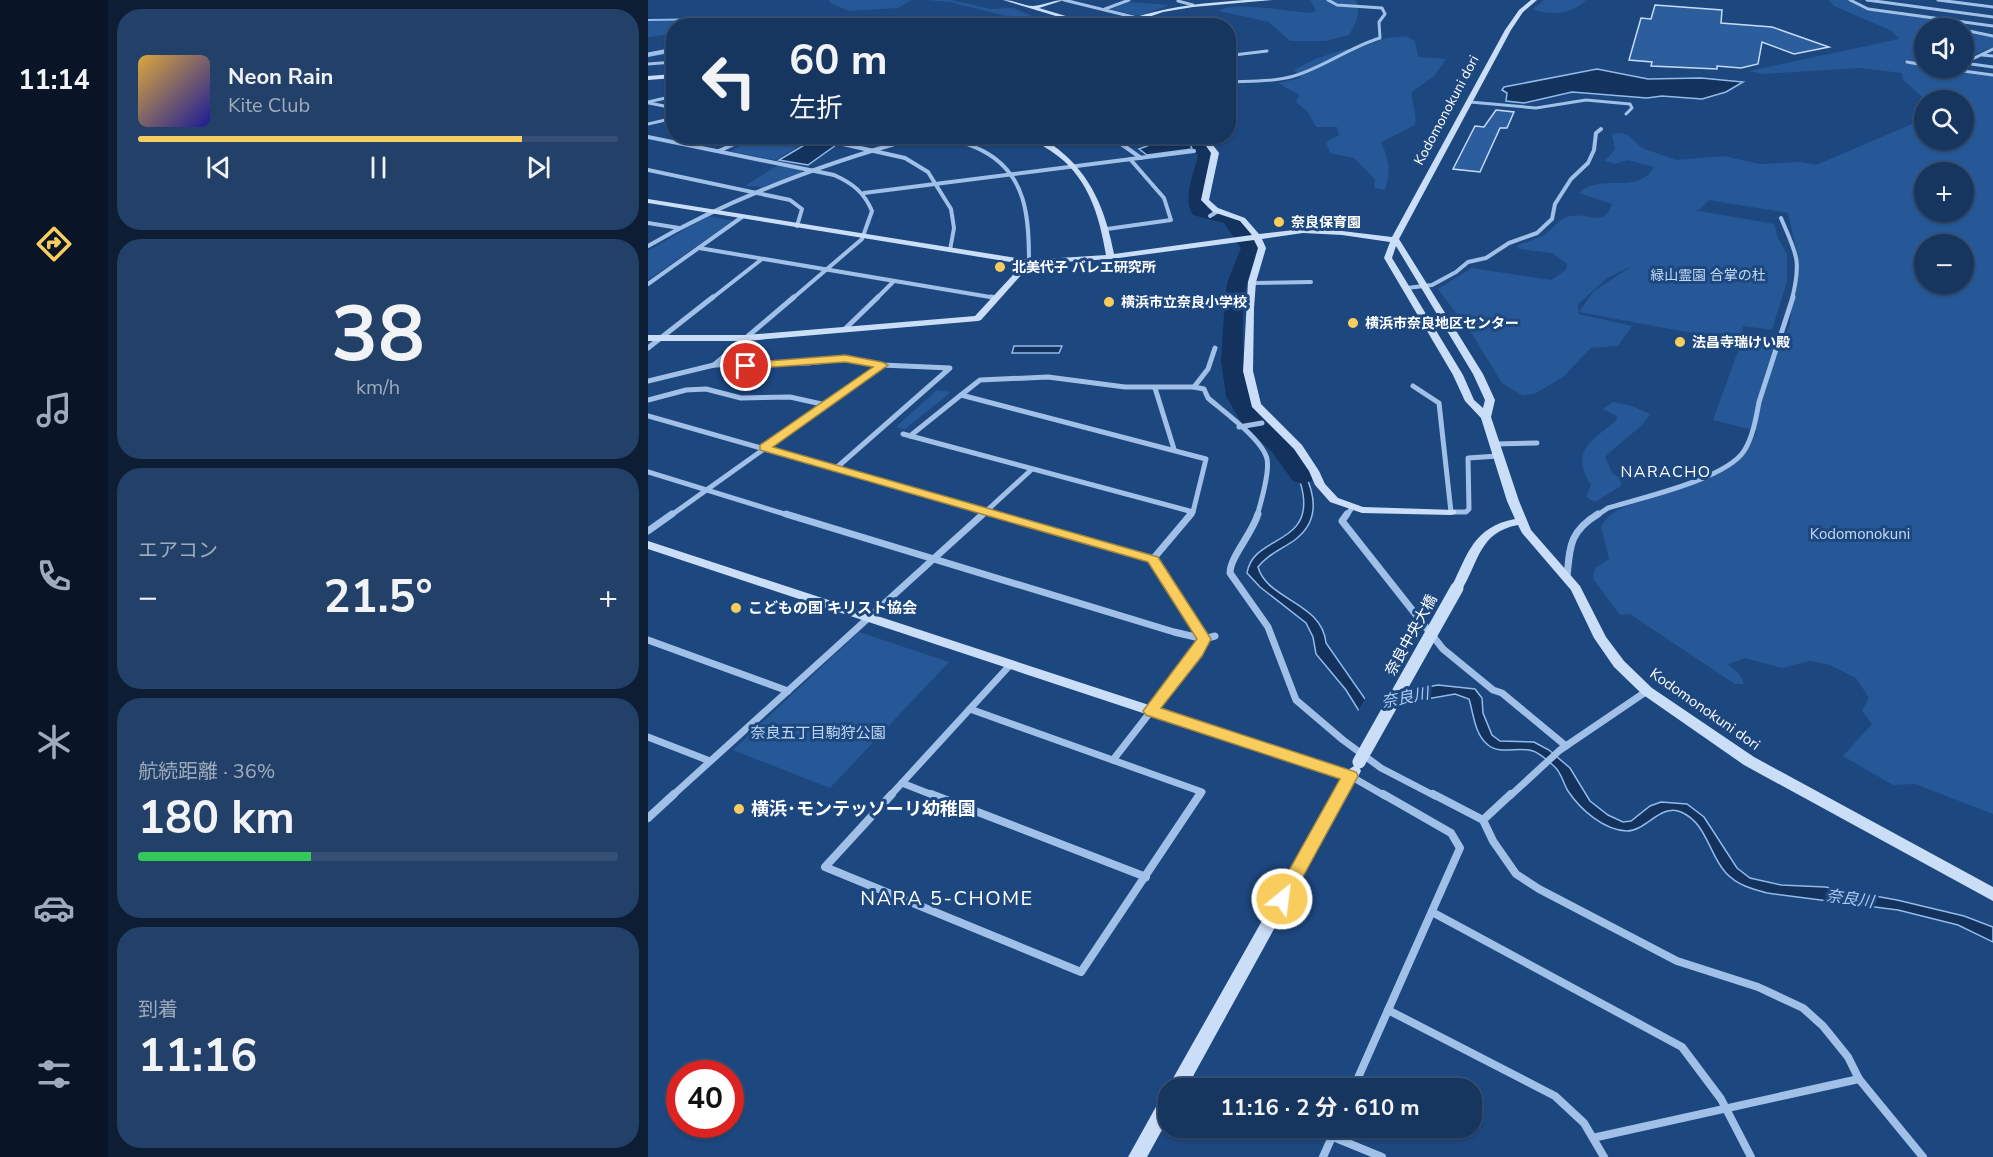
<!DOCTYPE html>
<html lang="ja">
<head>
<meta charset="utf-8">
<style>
  body { margin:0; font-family:"Nunito Sans","Noto Sans JP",sans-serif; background:#234068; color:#f1f3f6; height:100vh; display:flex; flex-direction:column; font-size:22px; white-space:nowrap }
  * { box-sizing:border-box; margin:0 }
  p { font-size:20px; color:#9eabbd }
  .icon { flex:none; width:33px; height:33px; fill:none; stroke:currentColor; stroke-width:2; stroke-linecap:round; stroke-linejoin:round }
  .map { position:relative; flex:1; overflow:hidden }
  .details { display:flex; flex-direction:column; gap:9px; padding:9px; background:#0c1d34; width:540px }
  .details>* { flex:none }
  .guide { position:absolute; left:18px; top:18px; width:570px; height:126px; border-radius:24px; box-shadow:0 2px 4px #0004,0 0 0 2px #355074; background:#16355f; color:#f1f3f6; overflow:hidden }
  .controls { position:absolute; left:1266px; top:18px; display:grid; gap:12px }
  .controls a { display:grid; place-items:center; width:60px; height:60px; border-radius:50%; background:#16355f; box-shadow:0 2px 4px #0004,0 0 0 2px #355074; font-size:30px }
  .speed { position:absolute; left:18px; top:1060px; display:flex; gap:12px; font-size:30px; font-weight:700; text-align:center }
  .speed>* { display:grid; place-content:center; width:78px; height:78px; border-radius:50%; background:#16355f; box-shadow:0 2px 4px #0004,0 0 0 2px #355074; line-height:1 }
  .speed .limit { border:9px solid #d22; background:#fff; color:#111 }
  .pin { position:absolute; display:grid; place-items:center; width:51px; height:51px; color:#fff; margin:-26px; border:3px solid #fff; border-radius:50%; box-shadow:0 2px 6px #0007 }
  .me { position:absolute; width:66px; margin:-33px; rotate:29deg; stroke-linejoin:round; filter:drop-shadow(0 0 4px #0008) }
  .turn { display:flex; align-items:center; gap:21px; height:126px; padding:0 24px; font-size:27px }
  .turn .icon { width:78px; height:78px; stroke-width:2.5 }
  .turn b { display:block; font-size:42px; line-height:51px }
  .big { font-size:45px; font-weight:700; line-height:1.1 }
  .details .card { flex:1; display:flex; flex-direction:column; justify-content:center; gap:9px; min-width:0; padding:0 21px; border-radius:24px; background:#234068 }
  .details .dial { align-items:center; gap:0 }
  .dial b { font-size:78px; line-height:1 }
  .song { display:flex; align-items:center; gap:18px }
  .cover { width:72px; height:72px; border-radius:9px; background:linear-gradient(135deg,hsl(40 70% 55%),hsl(240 70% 35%)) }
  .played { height:6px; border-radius:3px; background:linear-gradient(90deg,#f8cd5e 80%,#355074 80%) }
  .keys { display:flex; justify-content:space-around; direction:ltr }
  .heat { display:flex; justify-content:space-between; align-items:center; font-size:33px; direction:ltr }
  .charge { height:9px; border-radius:4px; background:linear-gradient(90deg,#34c759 36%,#355074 0) }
  .trip { position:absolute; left:510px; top:1078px; width:324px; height:60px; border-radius:24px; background:#16355f; box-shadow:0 2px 4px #0004,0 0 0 2px #355074; font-weight:700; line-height:60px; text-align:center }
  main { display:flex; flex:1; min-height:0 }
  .dock { display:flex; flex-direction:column; width:108px; justify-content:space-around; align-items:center; background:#091526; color:#9eabbd }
  .dock .icon { width:42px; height:42px }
  .dock .active { color:#f8cd5e }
  .dock b { font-size:27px; color:#f1f3f6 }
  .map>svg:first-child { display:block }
  .green { fill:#265897; fill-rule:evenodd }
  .water { fill:#13325d; stroke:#93bbea; stroke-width:1.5 }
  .pier { fill:#1d477f }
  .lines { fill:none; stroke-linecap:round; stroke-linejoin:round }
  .stream { stroke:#93bbea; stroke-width:2 }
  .river { fill:#13325d; fill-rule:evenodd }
  .building { fill:#2c5d9d; stroke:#c4dbf6; stroke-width:1.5 }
  .street-far4 { stroke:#a0c0e8; stroke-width:3 }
  .street-far3 { stroke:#a0c0e8; stroke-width:4 }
  .street-far2 { stroke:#a0c0e8; stroke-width:5 }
  .street-far1 { stroke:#a0c0e8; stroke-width:7 }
  .street { stroke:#a0c0e8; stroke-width:8 }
  .secondary { fill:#cbdef7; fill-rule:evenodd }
  .secondary-bridge { stroke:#cbdef7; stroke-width:13 }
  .route { fill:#f8cd5e; stroke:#a1853d; stroke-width:1.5 }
  .poi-dot { fill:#f8cd5e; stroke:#1d477f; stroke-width:2 }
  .labels { text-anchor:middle; stroke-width:6; stroke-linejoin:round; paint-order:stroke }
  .far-street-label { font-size:14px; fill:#fff; stroke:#1d477f }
  .far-poi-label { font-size:14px; font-weight:bold; fill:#fff; stroke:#1d477f; text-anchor:start }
  .far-park-label { font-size:14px; fill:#c4dbf6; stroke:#1d477f }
  .park-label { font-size:15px; fill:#c4dbf6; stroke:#1d477f }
  .poi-label { font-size:15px; font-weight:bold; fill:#fff; stroke:#1d477f; text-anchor:start }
  .street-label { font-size:15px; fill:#fff; stroke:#1d477f }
  .neighbourhood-label { font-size:16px; letter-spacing:1.5px; fill:#fff; stroke:#1d477f }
  .water-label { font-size:16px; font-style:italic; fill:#abcaf0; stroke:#1d477f }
  .near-poi-label { font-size:18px; font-weight:bold; fill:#fff; stroke:#1d477f; text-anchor:start }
  .near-neighbourhood-label { font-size:20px; letter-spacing:1.5px; fill:#fff; stroke:#1d477f }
</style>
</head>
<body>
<main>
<nav class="dock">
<b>11:14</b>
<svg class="icon active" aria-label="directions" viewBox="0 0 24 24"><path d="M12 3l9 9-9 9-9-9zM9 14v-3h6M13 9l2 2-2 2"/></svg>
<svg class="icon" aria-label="music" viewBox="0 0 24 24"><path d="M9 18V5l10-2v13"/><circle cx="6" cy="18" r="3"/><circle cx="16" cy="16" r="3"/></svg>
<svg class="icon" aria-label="phone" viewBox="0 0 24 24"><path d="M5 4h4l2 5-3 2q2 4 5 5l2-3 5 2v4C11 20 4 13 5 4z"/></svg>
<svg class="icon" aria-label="climate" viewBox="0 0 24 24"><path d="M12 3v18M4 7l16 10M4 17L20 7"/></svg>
<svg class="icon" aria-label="car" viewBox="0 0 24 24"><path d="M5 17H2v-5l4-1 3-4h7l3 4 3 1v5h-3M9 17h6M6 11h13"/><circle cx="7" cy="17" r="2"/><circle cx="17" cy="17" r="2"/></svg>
<svg class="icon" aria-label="filters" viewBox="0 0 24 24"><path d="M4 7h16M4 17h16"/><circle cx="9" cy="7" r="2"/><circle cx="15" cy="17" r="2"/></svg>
</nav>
<section class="details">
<div class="card">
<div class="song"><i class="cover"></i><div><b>Neon Rain</b><p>Kite Club</p></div></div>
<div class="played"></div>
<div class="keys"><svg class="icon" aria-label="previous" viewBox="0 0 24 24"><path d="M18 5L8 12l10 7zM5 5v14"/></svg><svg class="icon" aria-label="pause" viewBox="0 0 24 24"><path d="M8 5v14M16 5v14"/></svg><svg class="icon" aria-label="next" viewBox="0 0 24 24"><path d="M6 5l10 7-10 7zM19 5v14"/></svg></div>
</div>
<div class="card dial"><b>38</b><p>km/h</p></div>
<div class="card"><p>エアコン</p>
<div class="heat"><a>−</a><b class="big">21.5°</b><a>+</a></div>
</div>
<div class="card"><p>航続距離 · 36%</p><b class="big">180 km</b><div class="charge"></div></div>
<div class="card"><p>到着</p><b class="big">11:16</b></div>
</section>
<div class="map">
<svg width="1345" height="1157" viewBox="0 0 1345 1157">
  <rect width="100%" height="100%" fill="#1d477f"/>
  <!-- green -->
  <g class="green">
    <path d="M181,0H264L250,8L201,11L182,3Z"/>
    <path d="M279,0H303L343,9L365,8L391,19L418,20L438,25H336L331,24L362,17L302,2Z"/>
    <path d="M662,0H708C713,12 708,24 701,35L678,41H642L621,22L571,11C584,0 642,12 663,13L668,10Z"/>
    <path d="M896,0H938C925,14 902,16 885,9Z"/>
    <path d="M1181,0H1198L1218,10L1299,21L1309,28H1276V68H1296L1294,69L1345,76V814L1267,784L1245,785L1195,756L1224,724L1214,711L1221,698L1208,678L1182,665L1162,661L1134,668L1097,658L1080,664L1092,675L1096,684H1087L982,614L972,615L945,579L947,568L961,559L953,526C966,507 978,507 999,500C1040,486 1092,475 1109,431L1065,420L1089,354L1102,334L1136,339L1142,324L1148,249L1140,213L1061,200L1051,210H1046L1126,224L1130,238L1139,254V281L1124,330L1095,326L1092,342L931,312L946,291L984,266L959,278L930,304L931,314L984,326L970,346L943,348L915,377L886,394L874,395L854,383L824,334L790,289L824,268L903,280L918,270L919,264L904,253L871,249L869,245C878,243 888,239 896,235C906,229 911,217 924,216C942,213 956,228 964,204L931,193C953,172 990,196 1006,167L979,160L967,164L957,161L967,149L964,134L974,133L981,136L994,148L1028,160L1077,156L1111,164L1154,162L1168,165L1276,119V140H1316V100H1278L1255,80L1254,73L1211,68L1116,74L1101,71L1251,39L1244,31L1186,6ZM1276,172H1316V212H1276ZM1276,244H1316V284H1276Z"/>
    <path d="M482,2L521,5L493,16L461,10Z"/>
    <path d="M75,20L90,23L91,25L26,26L25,34L0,37V21Z"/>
    <path d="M1316,33L1345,37V47L1316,59Z"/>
    <path d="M758,36L767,41L770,57L798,59L786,76L764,92C763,104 770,113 767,125L733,142C741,159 743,171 737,190L726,188L727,179L706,158L682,153L678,142L691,135L689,127H668L660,112L648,102L651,95L630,83L653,78L646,70L667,59L698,49H705L739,38Z"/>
    <path d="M110,136L145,137L161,140L127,160L82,151Z"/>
    <path d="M130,165L154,170V173L116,187L97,186Z"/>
    <path d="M60,216L85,221L0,280V251Z"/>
    <path d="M289,390L303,392L257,429L250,428L249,426Z"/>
    <path d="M965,402L984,406L1002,414C996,427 969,444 957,457L964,473L972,478L973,486L947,502L938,497L943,485C922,451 943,441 968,421L969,416L955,409Z"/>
    <path d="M211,632L301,662L182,788L85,750Z"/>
  </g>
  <!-- water -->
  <g class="water">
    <path d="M949,69L1000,79L1053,78L1095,82L1078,92L1054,99L1014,96L999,98L924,92L876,103L858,101L859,93L854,90L856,87Z"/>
    <path d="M523,137H539L544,149L499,155L491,149Z"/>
    <path d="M163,141L188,145L160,165L131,160Z"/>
    <path d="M366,346H414L411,353H364Z"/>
    <path d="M635,444C659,469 682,512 648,539C635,549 621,553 610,567C619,600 674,602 678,643L717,699L790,685L827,689L834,698L835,713L844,735L852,741L886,742L901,750L922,768L942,801L960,815L975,822L983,821L1002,806L1013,802L1039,804L1056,817L1089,868L1102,878L1133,885L1177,887L1249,900L1316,916L1345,927V942L1310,925L1250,910L1119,893C1104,889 1089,885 1078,873C1061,855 1059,823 1033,812C1013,803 998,831 979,831C955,830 932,809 920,791C915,783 914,774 907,767C901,762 892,753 885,751C871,746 852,755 840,745C826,733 826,715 821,699L807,694L711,711L698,690L668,654L665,637L658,623L612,587L599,573C605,535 663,546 655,494C652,475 641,458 627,445Z"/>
  </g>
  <!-- pier -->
  <path class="pier" d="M783,683L772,704L715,714L709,713L719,695Z"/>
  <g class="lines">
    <!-- stream -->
    <g class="stream">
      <path d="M0,20L73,19L107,26"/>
      <path d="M0,56L26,51"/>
    </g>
    <!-- river -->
    <path class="river" d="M538,136H554L566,156L558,200L559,208L590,215L613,248C608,259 602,271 599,283C592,312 592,390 612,414C620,425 633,432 642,442C651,453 659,465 667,476L663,481L654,484L645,481L624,452L593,422L578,396L573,361L577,299L579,283L593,248L576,223L545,215C534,199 546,173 550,156Z"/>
  </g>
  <!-- building -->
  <g class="building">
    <path d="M1007,5L1074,10L1073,23L1124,27L1181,47L1146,54L1114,42L1110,64L1093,68L1069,66V69L1003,66L1004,62L981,60L993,18L1003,19Z"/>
    <path d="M848,110L866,112L859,128H852L832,172L805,169L827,126L836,127Z"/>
  </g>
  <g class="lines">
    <!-- street-far4 -->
    <g class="street-far4">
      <path d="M416,0L522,26"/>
      <path d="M1202,0L1220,9L1345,26"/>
      <path d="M1219,0L1345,17"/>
      <path d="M1290,0L1345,7"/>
      <path d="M530,1L545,5"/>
      <path d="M457,9L481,0"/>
      <path d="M300,22L302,26"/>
      <path d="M521,25L534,21L542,26"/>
      <path d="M131,26L175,18L192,24L256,26"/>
      <path d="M1316,30L1345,36"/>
      <path d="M580,51L586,55L619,51"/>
      <path d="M0,54L26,49"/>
      <path d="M1334,55L1345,56"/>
      <path d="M1259,62L1276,65"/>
      <path d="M1316,63L1345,49"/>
      <path d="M1316,63L1345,67"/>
      <path d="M0,64L26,62"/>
      <path d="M1293,68L1345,75"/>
      <path d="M580,82C602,81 625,82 646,76C674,68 702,47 732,38L731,22L737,14L734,8L689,5L680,0"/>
      <path d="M0,102L26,96"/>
      <path d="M822,102L888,108L938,100L982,104L984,108L978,114"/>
      <path d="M1,103L26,108"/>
      <path d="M0,124L26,118"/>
      <path d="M951,131L953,129"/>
    </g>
    <!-- street-far3 -->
    <g class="street-far3">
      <path d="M159,136L257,158L280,172L303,209L306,228L302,250"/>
      <path d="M300,136C311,142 324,145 335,151C379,174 381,218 381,262"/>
      <path d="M462,136L493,158"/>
      <path d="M0,137L186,175C204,183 216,192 224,211L214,239L144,299"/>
      <path d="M71,151L103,136"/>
      <path d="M0,170L142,200L154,209L149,226"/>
      <path d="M216,193L546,151"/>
      <path d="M562,216L570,211"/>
      <path d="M1133,218C1148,254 1154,259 1144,299"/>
      <path d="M0,223L31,228"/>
      <path d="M459,229L523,220L516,198L482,159"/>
      <path d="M0,246C86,196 179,162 275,136"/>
      <path d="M51,248L348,298"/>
      <path d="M604,283L663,282"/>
      <path d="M0,284L94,217"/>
      <path d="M759,288L784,285L808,272L820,262L838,258L861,243L889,233L904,219L907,204L923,179L940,163L946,150L948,133L953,129"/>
      <path d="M63,299L114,259"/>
      <path d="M228,299L246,281"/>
    </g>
    <!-- street-far2 -->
    <g class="street-far2">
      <path d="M343,297L348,298"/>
      <path d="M197,329L230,297"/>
      <path d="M0,348L65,297"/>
      <path d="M567,348L560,369L546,387L556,389L560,398C575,411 615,440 619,459C622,473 613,502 609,516"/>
      <path d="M66,365L146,297"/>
      <path d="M0,381L66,365L160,363L197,359L234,365L302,368L187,469"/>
      <path d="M765,386L791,403L803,512H818L821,509L820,458L850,456"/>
      <path d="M507,388L526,449"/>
      <path d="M0,400L38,390L58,389L93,398L142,397L178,405"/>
      <path d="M0,416L352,516"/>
      <path d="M591,427L614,423"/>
      <path d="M255,434L545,512"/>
      <path d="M262,436L313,395"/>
      <path d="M846,444L889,443"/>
      <path d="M0,472L143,516"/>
      <path d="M22,516L234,365"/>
      <path d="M333,516L383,470"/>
      <path d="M542,516L545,512L558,459L313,395L332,380L400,377L477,387H546"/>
      <path d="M698,516L704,508"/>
      <path d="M948,516L960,508C993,498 1078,479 1096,451C1105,437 1108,418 1111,402L1145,297"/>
    </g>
    <!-- street-far1 -->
    <g class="street-far1">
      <path d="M138,514L526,632L556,639L567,636"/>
      <path d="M346,514L505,559"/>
      <path d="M610,514C604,534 582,557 582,573L620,627L648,700L695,740L733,768L787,796"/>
      <path d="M699,514L694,521L795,649L845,690L854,693L918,746"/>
      <path d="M0,531L24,514"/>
      <path d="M919,577C922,546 921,532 950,514"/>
      <path d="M0,640L140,691"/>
      <path d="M322,709L554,792L551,796"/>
      <path d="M0,737L62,761"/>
      <path d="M465,760L549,652L556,639L505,559L543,514"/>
      <path d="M704,777L737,796"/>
      <path d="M254,783L287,796"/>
      <path d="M24,796L335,514"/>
      <path d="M242,796L363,664"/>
      <path d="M862,796L912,750L999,691"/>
    </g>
    <!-- street -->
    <g class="street">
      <path d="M244,794L177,867L433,972L552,794"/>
      <path d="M283,794L498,877"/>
      <path d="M785,794L835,820L845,841L868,874L891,889L1029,961L1110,987L1155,1008L1175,1026L1200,1057L1211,1079L1275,1157"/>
      <path d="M0,818L26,794"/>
      <path d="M835,820L863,794"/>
      <path d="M784,912L1034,1047L1073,1099L1103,1157"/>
      <path d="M740,1010L907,1096L936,1123L956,1157"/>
      <path d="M538,1077L567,1089"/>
      <path d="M705,1089L812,848L803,833L735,794"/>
      <path d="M663,1128L734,1157"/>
      <path d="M949,1137L1211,1079"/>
      <path d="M675,1157L688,1128"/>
    </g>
    <!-- secondary -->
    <g class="secondary">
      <path d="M355,0C366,0 376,6 385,6C396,5 405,0 416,0L391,8L451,26H441Z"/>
      <path d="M598,0H625L545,7L515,12L475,26H466C507,7 553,3 598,0Z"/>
      <path d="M883,0H889L875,12L863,30L751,239L835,374L847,400L843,417L871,501L883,530L932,586L958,637L976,661L1004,688L1106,757L1345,887V901L1096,765L994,694L966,667L946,638L923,590L874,533L870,525C831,532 831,562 813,591H805L803,588C820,554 825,527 867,519L859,501L833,418L817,401L805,375L736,258L742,242L694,235L655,233L614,239L618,248L608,282L606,308L605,371L613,404L654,445L671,471L677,484L690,498L715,507L807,510L809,512L807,514L803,515L714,513L682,502L667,485L661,471L646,449L604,407L595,371L600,282L610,248L606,240L463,259L383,264L333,320L330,321L98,341H0V335H98L327,316L375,264L0,203V199L381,260L458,255C452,220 443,186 416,161C405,151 392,145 381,136C392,136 401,142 410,149C444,176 458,212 466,254L604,235L592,221L565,212L553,200L563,153L551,136H558L571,153L561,200L570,208L597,218L611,234L655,229L694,231L744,237L857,30L871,10ZM748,246L825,374L837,400L835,408L826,400L815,375L744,258Z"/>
      <path d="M26,74V78L0,80V76Z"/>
      <path d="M0,541L700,770L706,766L711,767L713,771L538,1089H520V1092L519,1089L694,779L0,549Z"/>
      <path d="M520,1093V1119L499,1157H480L514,1096Z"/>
    </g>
    <!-- secondary-bridge -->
    <path class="secondary-bridge" d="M711,762L809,588"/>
  </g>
  <!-- route -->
  <path class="route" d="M197,355L234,362L240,365L125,447L510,557L563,639L554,656L513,708L708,772L710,776L640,904L634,907L627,904L625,899L692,779L498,715L495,711L549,639L500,562L112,450V445L225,367L197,362L98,369L94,368V363Z"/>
  <!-- markers -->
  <g class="poi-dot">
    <circle cx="631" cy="222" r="6"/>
    <circle cx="352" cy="267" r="6"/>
    <circle cx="461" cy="302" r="6"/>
    <circle cx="705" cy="323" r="6"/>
    <circle cx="1032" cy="342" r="6"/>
    <circle cx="88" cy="608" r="6"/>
    <circle cx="91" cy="809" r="6"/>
  </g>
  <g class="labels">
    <!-- far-street labels -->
    <g class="far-street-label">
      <text transform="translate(798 110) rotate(-62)" y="5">Kodomonokuni dori</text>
    </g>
    <!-- far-poi labels -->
    <g class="far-poi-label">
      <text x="643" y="227">奈良保育園</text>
      <text x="364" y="272">北美代子 バレエ研究所</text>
      <text x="473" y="307">横浜市立奈良小学校</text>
      <text x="717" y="328">横浜市奈良地区センター</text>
      <text x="1044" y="347">法昌寺瑞けい殿</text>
    </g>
    <!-- far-park labels -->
    <g class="far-park-label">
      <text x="1060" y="280">緑山霊園 合掌の杜</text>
    </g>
    <!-- park labels -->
    <g class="park-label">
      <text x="1212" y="539">Kodomonokuni</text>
      <text x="170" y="738">奈良五丁目駒狩公園</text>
    </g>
    <!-- poi labels -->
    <g class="poi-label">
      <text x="100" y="613">こどもの国 キリスト協会</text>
    </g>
    <!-- street labels -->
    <g class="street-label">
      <text transform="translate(763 635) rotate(-61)" y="5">奈良中央大橋</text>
      <text transform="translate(1057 709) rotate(35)" y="5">Kodomonokuni dori</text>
    </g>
    <!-- neighbourhood labels -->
    <g class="neighbourhood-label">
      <text x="1018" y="477">NARACHO</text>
    </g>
    <!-- water labels -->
    <g class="water-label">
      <text transform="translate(757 697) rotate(-11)" y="6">奈良川</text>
      <text transform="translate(1202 898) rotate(8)" y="6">奈良川</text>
    </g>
    <!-- near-poi labels -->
    <g class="near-poi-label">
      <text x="103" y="815">横浜･モンテッソーリ幼稚園</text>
    </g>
    <!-- near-neighbourhood labels -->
    <g class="near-neighbourhood-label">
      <text x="299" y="905">NARA 5-CHOME</text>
    </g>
  </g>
</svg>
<div class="controls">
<a><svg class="icon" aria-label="sound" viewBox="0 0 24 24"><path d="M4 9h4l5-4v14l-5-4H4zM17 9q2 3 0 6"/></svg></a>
<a><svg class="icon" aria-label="search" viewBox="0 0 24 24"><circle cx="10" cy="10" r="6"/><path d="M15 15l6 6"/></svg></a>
<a>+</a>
<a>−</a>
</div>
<div class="speed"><div class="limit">40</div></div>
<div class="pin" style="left:98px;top:366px;background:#d93025"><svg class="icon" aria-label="arrive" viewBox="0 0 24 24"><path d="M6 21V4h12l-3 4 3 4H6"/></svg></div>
<svg class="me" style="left:634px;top:899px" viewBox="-20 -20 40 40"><circle r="17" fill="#f8cd5e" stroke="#fff" stroke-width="3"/><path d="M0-11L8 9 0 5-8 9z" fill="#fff"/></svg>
<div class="trip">11:16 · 2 分 · 610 m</div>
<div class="guide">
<div class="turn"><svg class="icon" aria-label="left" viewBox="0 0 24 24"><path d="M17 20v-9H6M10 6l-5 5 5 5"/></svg><div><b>60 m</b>左折</div></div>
</div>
</div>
</main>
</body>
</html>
